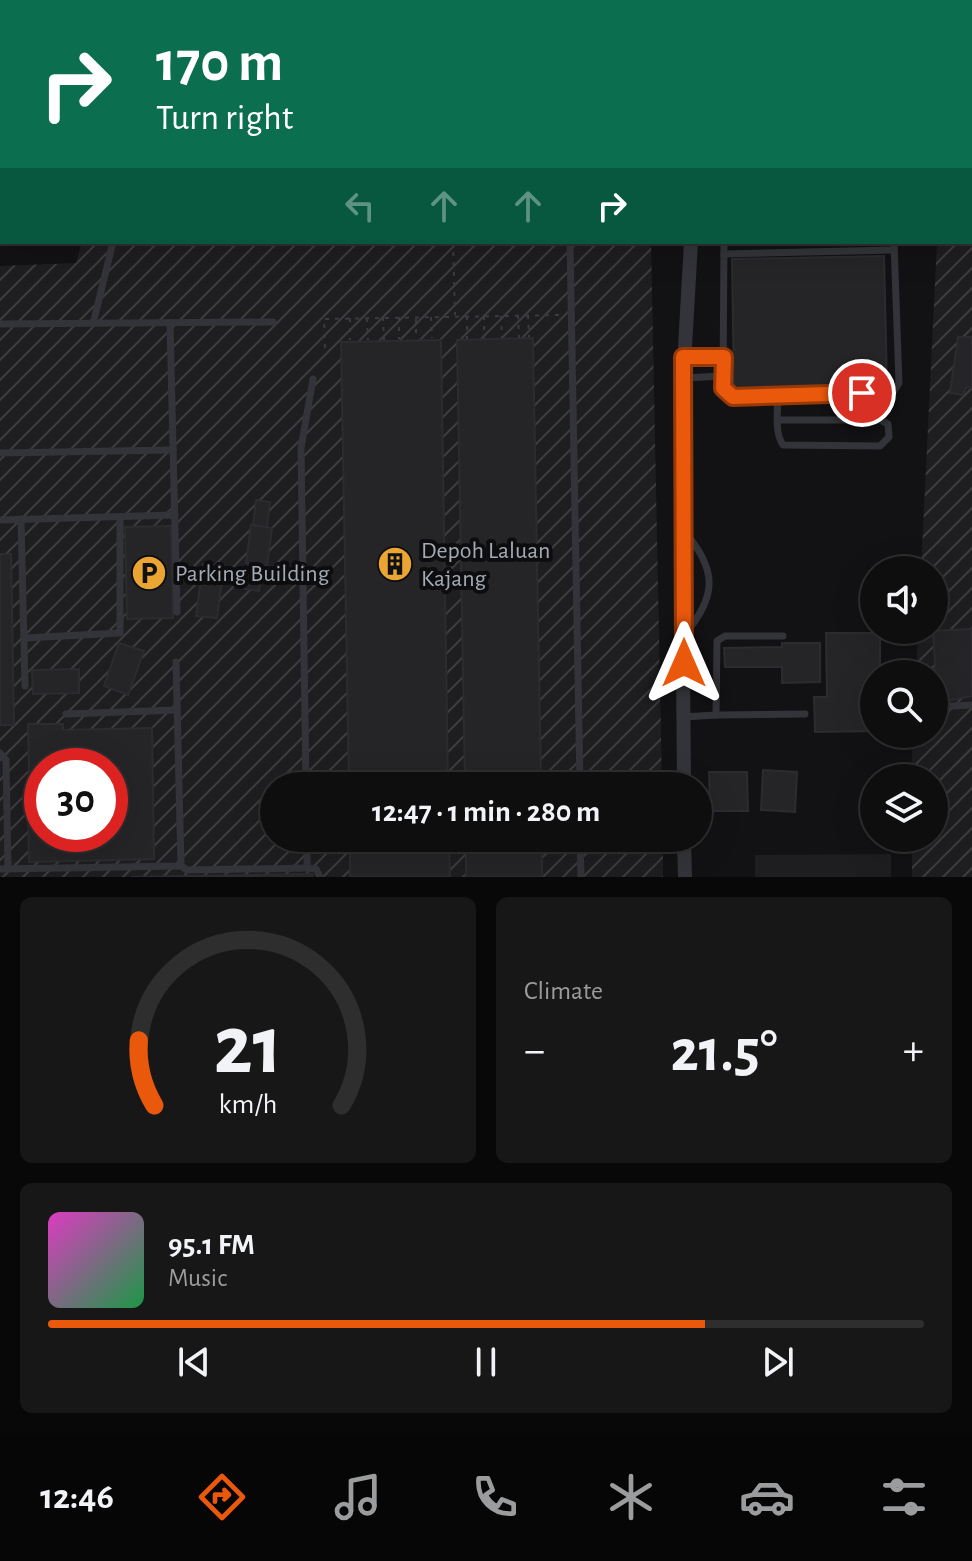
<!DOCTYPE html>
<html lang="en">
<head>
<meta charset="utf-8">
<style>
  body { margin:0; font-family:"Alegreya Sans",sans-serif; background:#171718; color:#f1f3f6; height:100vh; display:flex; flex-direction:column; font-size:30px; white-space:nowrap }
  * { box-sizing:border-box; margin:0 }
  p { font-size:26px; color:#9b9c9e }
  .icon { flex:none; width:44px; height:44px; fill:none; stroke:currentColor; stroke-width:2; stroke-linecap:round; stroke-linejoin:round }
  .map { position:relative; height:877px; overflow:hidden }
  .drawer { display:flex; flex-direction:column; gap:20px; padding:20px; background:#080808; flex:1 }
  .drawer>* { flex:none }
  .banner { position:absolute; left:0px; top:0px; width:972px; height:244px; box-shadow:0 8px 32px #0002,0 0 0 2px #2e2e2f; background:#0b6e4f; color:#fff; overflow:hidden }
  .buttons { position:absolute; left:860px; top:556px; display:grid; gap:16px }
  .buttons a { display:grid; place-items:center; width:88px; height:88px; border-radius:50%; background:#0e0e0f; box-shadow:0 8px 32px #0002,0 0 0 2px #2e2e2f; font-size:40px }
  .speed { position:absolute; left:24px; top:748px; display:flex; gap:16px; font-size:40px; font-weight:700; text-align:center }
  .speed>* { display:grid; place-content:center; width:104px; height:104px; border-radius:50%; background:#0e0e0f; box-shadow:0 8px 32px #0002,0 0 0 2px #2e2e2f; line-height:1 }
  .speed .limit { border:12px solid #d22; background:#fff; color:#111 }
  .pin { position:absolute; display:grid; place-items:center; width:68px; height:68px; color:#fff; margin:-34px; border:4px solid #fff; border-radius:50%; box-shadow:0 2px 8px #0007 }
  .me { position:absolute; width:88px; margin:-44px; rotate:0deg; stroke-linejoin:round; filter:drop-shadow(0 0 6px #0008) }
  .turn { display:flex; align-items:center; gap:28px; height:168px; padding:0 24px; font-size:36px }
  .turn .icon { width:104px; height:104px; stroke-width:2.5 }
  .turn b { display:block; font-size:56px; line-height:68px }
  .lanes { display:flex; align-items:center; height:76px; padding:0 24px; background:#0003; justify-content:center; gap:40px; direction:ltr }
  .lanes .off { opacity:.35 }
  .big { font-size:60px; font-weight:700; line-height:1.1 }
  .drawer .card { flex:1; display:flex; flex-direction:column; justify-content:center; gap:12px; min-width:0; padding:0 28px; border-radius:12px; background:#171718 }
  .drawer .dial { align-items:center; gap:0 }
  .dial svg { height:208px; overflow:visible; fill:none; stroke:#2e2e2f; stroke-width:7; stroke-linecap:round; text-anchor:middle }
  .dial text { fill:#f1f3f6; stroke:none }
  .song { display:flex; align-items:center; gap:24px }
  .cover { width:96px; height:96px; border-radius:12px; background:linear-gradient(135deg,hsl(310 70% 55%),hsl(140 70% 35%)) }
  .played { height:8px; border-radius:4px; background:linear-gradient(90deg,#ea580c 75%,#2e2e2f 75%) }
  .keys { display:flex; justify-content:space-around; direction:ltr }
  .heat { display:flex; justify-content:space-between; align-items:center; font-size:44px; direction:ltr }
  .drawer .tiles { flex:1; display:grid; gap:20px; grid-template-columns:1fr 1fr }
  .card:last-child { grid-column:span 2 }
  .trip { position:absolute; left:260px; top:772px; width:452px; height:80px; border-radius:40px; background:#0e0e0f; box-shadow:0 8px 32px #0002,0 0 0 2px #2e2e2f; font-weight:700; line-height:80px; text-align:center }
  .tab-bar { display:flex; height:128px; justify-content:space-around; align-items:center; background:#060606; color:#9b9c9e }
  .tab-bar .icon { width:56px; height:56px }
  .tab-bar .selected { color:#ea580c }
  .tab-bar b { font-size:36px; color:#f1f3f6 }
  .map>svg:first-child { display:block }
  .built { fill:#1e1e21 }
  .industrial { fill:url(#industrial-furrows); fill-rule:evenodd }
  .building { fill:#252528; stroke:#2c2c30; stroke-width:2; fill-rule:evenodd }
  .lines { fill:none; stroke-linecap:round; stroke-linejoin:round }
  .path { stroke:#393b40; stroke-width:2; stroke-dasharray:4 6; stroke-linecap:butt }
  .service { stroke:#333439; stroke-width:7 }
  .minor { stroke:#333439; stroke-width:14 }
  .route-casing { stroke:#983908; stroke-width:20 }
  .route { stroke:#ea580c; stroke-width:14 }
  .labels { text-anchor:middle; stroke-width:8; stroke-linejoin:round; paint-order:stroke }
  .poi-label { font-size:24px; fill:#a4aab4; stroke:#0d0d0f; text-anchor:start }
</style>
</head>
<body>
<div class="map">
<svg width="972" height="877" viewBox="0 0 972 877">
  <defs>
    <pattern id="industrial-furrows" width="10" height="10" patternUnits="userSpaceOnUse" patternTransform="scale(2)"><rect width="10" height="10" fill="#1e1e21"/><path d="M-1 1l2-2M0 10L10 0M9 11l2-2" fill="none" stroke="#3c3c3f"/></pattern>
  </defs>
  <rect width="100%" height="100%" fill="#121214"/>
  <!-- built -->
  <path class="built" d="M891,854V877H755V855Z"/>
  <!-- industrial -->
  <g class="industrial">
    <path d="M143,0H646V2H142Z"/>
    <path d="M949,0H972V877H912V838H934V778H911L913,734H934V674H916L918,630H934V570H921L937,242H970V2Z"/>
    <path d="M82,242H651L662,786H274V838H663V877H0V266L76,263ZM42,766H110V834H42Z"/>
  </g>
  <!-- building -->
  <g class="building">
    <rect x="797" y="0" width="63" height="2"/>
    <path d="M884,256L887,385L734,388L732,259Z"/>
    <path d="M958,337H972V388L966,387L963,395L950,393Z"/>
    <path d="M533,338L541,786H465L457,340Z"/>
    <path d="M441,340L448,786H349L341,342Z"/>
    <path d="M256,500L270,502L267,527L253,525Z"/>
    <path d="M251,525L272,528L267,566L246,563Z"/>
    <path d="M171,526L173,618L127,619L125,527Z"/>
    <path d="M0,554H11L14,725H0Z"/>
    <path d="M203,564L224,566L217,618L196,616Z"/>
    <path d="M248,564L262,565L259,591L245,589Z"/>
    <path d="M972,629V696L946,701L945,696H937L933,631Z"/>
    <path d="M826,633H880V674H874V731L815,732L814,697H827Z"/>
    <path d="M119,643L144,651L128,695L104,686Z"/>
    <path d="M782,643H820V682L782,683V667H725L724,648L782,647Z"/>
    <path d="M79,669V693L33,694L32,670Z"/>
    <path d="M28,724H63V730L152,728L154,859L29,862L28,806H39L38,772L29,773ZM42,766H110V834H42Z"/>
    <path d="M763,770L797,772L795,812L761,810Z"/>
    <path d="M709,772H747L748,811H710Z"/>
    <path d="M350,838H449L450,877H350Z"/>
    <rect x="466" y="838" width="76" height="39"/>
    <path d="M312,874V877H131Z"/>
  </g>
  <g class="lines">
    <!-- path -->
    <g class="path">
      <path d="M453,242L455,315"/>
      <path d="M518,315L519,338"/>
      <path d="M528,315L529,337"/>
      <path d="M467,316V339"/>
      <path d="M484,316V338"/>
      <path d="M501,316L502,338"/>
      <path d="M383,317L384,340"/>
      <path d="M399,317V339"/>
      <path d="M431,317L432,338"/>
      <path d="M350,318V340"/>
      <path d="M367,318L368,340"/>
      <path d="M416,319V337"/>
      <path d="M325,348L324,319L562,315"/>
    </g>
    <!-- service -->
    <g class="service">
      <path d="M565,0V2"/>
      <path d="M172,2V0"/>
      <path d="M273,2V0"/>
      <path d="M965,2L966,0"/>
      <path d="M570,242L580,786"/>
      <path d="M724,242L723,388L733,397L894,391L899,383L894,242"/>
      <path d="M724,254L894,250"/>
      <path d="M170,323L177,612"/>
      <path d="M0,324L273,322"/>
      <path d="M93,324L113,242"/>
      <path d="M685,357H724"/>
      <path d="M683,378L723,376"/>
      <path d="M778,395C778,410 774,432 783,445L880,446L889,437L888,424L880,420H778"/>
      <path d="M0,453L173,450"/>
      <path d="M21,519L25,686"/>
      <path d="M0,520L175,515"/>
      <path d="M684,531C718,570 717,597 684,635"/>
      <path d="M783,636H725L717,641L716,715L805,714"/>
      <path d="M24,638L120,633V517"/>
      <path d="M935,707L972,705"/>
      <path d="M66,714L177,710"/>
      <path d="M683,717L716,715"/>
      <path d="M0,753L6,760L8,869"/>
      <path d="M306,786L301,448L313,379"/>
      <path d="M307,838V868L316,869L320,877"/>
      <path d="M580,838L581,877"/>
      <path d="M181,866L187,870L307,868"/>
      <path d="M0,869L181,866L176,662"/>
    </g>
    <!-- minor -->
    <g class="minor">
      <path d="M695,0V2"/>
      <path d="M64,2L65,0"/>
      <path d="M0,198H2"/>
      <path d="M684,786L681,417L691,242"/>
      <path d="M684,838L685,877"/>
    </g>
  </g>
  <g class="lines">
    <!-- route casing -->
    <g class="route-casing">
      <path id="route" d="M684,663L683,357H724L723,388L733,397L862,393"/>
    </g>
    <!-- route -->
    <use href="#route" class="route"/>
  </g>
  <!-- icons -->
  <defs>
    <g id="building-disc" transform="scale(1.8)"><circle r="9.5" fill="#eba533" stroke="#0d0d0f"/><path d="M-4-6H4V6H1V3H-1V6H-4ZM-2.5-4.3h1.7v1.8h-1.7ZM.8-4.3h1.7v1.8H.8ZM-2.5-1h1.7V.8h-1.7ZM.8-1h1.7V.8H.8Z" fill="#111"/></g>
    <g id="parking-disc" transform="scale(1.8)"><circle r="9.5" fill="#eba533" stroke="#0d0d0f"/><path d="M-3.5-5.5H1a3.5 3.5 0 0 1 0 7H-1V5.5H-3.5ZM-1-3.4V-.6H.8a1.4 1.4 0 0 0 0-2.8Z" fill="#111"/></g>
  </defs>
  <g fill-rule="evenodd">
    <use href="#building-disc" x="395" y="564"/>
    <use href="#parking-disc" x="149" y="573"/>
  </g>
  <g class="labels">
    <!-- poi labels -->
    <g class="poi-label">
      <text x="421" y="558">Depoh Laluan<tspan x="421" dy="28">Kajang</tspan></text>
      <text x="175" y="581">Parking Building</text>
    </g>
  </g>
</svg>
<div class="buttons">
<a><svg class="icon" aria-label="sound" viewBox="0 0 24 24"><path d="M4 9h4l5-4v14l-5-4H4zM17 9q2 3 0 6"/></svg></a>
<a><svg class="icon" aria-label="search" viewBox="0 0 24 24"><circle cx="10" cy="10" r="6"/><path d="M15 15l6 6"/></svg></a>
<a><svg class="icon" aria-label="layers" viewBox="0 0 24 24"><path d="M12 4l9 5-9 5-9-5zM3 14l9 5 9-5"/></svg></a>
</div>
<div class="speed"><div class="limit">30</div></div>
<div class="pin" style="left:862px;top:393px;background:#d93025"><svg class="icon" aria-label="arrive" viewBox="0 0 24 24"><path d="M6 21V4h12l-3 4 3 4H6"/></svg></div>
<svg class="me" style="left:684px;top:663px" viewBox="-20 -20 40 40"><path d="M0-17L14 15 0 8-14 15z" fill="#ea580c" stroke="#fff" stroke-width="4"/></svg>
<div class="trip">12:47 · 1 min · 280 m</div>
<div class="banner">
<div class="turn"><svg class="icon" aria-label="right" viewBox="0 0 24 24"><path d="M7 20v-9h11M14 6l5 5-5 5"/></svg><div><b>170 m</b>Turn right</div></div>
<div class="lanes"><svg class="icon off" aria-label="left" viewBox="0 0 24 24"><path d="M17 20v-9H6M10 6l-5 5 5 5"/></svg><svg class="icon off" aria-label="ahead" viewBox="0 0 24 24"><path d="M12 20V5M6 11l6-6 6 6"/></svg><svg class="icon off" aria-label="ahead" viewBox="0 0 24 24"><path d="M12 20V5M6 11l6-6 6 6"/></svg><svg class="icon" aria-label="right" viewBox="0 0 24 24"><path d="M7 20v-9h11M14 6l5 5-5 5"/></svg></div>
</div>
</div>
<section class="drawer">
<div class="tiles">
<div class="card dial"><svg viewBox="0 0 100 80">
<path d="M14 69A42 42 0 1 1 86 69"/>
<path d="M14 69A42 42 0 0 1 8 44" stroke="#ea580c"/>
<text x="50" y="56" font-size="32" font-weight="700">21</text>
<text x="50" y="72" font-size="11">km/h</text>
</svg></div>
<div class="card"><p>Climate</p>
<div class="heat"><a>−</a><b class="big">21.5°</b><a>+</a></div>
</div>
<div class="card">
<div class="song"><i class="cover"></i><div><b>95.1 FM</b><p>Music</p></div></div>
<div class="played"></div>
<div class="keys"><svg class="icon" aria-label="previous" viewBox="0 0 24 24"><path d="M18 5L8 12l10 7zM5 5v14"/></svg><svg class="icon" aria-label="pause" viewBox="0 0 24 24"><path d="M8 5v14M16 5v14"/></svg><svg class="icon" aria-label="next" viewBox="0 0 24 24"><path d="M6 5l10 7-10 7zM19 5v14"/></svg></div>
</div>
</div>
</section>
<nav class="tab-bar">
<b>12:46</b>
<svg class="icon selected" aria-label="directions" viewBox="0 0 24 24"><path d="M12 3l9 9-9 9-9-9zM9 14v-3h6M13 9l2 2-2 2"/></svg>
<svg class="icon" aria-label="music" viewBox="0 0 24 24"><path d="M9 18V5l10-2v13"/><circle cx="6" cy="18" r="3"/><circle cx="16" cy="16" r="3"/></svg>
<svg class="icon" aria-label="phone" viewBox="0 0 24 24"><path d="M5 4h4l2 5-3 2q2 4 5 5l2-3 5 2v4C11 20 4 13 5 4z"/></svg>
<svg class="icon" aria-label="climate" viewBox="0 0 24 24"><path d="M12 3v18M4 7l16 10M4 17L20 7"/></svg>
<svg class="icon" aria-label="car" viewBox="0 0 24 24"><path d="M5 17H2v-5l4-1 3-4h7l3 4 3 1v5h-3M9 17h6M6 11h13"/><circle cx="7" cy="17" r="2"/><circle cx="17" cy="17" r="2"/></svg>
<svg class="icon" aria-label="filters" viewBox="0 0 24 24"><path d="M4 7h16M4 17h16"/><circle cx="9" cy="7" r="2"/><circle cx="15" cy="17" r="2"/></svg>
</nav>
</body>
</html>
